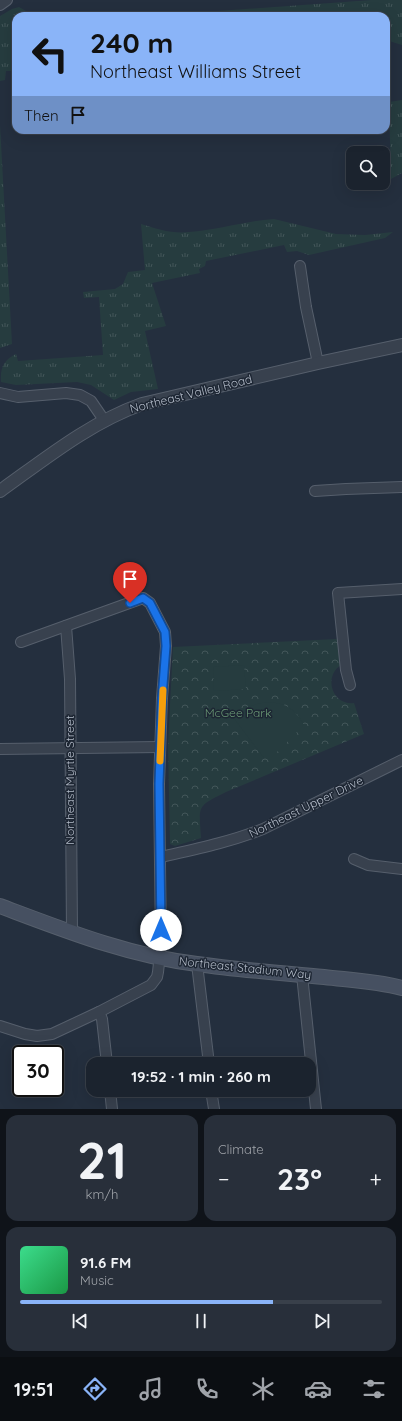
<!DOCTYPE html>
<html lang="en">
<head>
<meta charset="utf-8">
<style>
  body { margin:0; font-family:Quicksand,sans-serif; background:#282f3a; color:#f1f3f6; height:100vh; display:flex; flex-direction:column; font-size:15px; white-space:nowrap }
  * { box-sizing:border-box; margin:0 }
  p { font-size:13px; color:#a0a4aa }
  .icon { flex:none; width:22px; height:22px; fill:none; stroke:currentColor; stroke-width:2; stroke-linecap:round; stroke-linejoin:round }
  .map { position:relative; height:1109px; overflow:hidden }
  .details { display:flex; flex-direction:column; gap:6px; padding:6px; background:#0f1319; flex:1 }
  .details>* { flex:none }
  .hud { position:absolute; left:12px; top:12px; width:378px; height:122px; border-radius:12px; box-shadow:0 4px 16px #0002,0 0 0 1px #39404a; background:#8ab4f8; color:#111; overflow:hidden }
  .controls { position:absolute; left:346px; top:146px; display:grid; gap:8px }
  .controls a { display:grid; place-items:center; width:44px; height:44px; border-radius:8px; background:#1b232e; box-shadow:0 4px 16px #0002,0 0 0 1px #39404a; font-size:20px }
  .speed { position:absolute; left:12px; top:1045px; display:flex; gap:8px; font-size:20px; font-weight:700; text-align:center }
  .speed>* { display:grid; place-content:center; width:52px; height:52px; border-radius:50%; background:#1b232e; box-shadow:0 4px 16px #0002,0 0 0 1px #39404a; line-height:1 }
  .speed .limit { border:2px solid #111; border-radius:6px; background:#fff; color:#111 }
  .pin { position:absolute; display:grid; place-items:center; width:34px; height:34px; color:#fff; margin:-41px -17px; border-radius:50% 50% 50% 0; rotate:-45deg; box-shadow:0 0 4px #0007 }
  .pin .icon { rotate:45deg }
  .me { position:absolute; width:44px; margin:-22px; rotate:0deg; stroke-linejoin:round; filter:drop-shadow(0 0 3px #0008) }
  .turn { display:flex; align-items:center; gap:14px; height:84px; padding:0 12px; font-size:18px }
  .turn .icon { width:52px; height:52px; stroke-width:2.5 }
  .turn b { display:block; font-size:28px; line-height:34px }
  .then { display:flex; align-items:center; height:38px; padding:0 12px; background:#0003; gap:8px; font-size:15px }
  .big { font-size:30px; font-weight:700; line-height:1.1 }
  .details .widget { flex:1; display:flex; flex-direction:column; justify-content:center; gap:6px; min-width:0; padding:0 14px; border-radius:12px; background:#282f3a }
  .details .dial { align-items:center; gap:0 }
  .dial b { font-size:52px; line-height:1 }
  .song { display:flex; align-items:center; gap:12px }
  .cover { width:48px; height:48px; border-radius:6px; background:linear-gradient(135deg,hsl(150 70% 55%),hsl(140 70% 35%)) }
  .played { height:4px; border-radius:2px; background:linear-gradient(90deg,#8ab4f8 70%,#39404a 70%) }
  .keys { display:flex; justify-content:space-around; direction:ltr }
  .heat { display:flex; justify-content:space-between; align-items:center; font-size:22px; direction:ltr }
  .details .tiles { flex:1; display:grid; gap:6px; grid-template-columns:1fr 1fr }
  .widget:last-child { grid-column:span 2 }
  .trip { position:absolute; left:86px; top:1057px; width:230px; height:40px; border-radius:12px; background:#1b232e; box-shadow:0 4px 16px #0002,0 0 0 1px #39404a; font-weight:700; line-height:40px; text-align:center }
  .menu { display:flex; height:64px; justify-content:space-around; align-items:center; background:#0b0e12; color:#a0a4aa }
  .menu .icon { width:28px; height:28px }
  .menu .current { color:#8ab4f8 }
  .menu b { font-size:18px; color:#f1f3f6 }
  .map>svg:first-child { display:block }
  .grass { fill:url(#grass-tufts) }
  .forest { fill:url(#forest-crowns) }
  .pitch { fill:#263c3f }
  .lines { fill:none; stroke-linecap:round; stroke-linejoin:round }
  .minor-casing { stroke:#565f6c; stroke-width:12 }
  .tertiary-casing { stroke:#565f6c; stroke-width:14 }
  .secondary-casing { stroke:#565f6c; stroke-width:16 }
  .minor { stroke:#38414e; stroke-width:10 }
  .tertiary { stroke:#38414e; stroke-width:12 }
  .secondary { stroke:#465061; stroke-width:14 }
  .route-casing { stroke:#114b97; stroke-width:10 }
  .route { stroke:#1a73e8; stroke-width:7 }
  .slow { stroke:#f59e0b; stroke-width:7 }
  .labels { text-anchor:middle; stroke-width:3; stroke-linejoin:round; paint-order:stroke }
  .street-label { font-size:12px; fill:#b4bcc9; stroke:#1d2633 }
  .park-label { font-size:12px; fill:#6b9a76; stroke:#1d2633 }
</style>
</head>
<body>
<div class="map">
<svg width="402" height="1109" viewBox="0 0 402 1109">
  <defs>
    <pattern id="grass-tufts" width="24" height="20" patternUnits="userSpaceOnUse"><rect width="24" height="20" fill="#263c3f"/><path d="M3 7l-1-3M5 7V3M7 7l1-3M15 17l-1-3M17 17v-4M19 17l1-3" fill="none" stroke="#435659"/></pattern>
    <pattern id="forest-crowns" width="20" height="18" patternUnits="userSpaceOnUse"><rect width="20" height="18" fill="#263c3f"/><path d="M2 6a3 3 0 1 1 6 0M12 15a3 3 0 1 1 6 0" fill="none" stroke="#435659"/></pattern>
  </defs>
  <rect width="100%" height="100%" fill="#242f3e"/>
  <!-- grass -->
  <g class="grass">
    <path d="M372,0H402V45L386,40V16H148Z"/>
    <path d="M19,7L35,16H16V71H6L5,80L0,81V16L12,9Z"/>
    <path d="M402,100V173L391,179L389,102Z"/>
    <path d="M0,125L12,344L0,348Z"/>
    <path d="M274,219L336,234L365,235L393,232L385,238L309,255L297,251L287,252L284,245L206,261L205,266L199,269L200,273L152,283L166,326L145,331L158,389L131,392L114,400L91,385L77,382L16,385L1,382C0,367 4,360 16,354L18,361L103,355L99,297L84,298L83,292L115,289L123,284L128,272L145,270L141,224C156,229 173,234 189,232C218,230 245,221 274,219Z"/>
  </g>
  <!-- forest -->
  <path class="forest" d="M337,639L341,665C323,676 332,706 354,703L364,734L226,792C196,807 199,805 201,838L175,846L170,844L168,744L173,647Z"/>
  <!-- pitch -->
  <g class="pitch">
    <path d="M244,665L246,689L214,691L213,667Z"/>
    <path d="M270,702C288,704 295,710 304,725L271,758H264L233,717C244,707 255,703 270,702Z"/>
  </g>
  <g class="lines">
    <!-- minor casing -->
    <g class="minor-casing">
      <g id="minor">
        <path d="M0,5L7,0"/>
        <path d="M300,266L306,307L318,363"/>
        <path d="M0,393L18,397L66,393L80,395L91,401L104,420"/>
        <path d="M315,491L346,489L402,487"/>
        <path d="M66,626L70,679L72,933"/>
        <path d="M350,685L346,670L338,593L402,589"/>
        <path d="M0,749L160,747"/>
        <path d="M161,857C196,849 230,842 263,829L402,760"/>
        <path d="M354,859L368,865L402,869"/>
        <path d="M197,964L209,1064"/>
        <path d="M302,975L316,1109"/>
        <path d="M99,1012L102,1019L107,1064"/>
        <path d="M0,1026L25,1034L37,1036L52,1034L99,1012L151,985L157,977L158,972L161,945L159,784L162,698L166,646L165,632L150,603L143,598L21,642"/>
        <path d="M110,1090L112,1109"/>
        <path d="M211,1090L214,1109"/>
      </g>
    </g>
    <!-- tertiary casing -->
    <g class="tertiary-casing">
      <path id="tertiary" d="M0,491C45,459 89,423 142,404L318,363L402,345"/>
    </g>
    <!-- secondary casing -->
    <g class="secondary-casing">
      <path id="secondary" d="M0,906C64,930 129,956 197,964C239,970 282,973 324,977C350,980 376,981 402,988"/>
    </g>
    <!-- minor -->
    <use href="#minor" class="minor"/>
    <!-- tertiary -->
    <use href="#tertiary" class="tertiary"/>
    <!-- secondary -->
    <use href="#secondary" class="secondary"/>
  </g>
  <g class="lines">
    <!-- route casing -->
    <g class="route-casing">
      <path id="route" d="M130,603L143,598L150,603L165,632L166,646L162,698L159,784L161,930"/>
    </g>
    <!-- route -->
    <use href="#route" class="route"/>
    <!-- slow -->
    <path class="slow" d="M160,761L163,690"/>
  </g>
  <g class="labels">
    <!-- street labels -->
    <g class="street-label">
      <text transform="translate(191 394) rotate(-14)" y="4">Northeast Valley Road</text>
      <text transform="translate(70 780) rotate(-90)" y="4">Northeast Myrtle Street</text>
      <text transform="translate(306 807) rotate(-26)" y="4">Northeast Upper Drive</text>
      <text transform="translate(245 968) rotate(6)" y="4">Northeast Stadium Way</text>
    </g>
    <!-- park labels -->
    <g class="park-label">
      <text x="238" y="717">McGee Park</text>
    </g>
  </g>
</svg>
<div class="controls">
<a><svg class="icon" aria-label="search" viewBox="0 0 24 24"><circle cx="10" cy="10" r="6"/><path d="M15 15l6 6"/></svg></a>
</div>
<div class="speed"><div class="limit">30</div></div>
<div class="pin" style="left:130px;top:603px;background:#d93025"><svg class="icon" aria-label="arrive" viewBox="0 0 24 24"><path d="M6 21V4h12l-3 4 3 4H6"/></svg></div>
<svg class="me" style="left:161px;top:930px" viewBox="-20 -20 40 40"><circle r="19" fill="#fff"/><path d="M0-13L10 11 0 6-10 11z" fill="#1a73e8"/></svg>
<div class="trip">19:52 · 1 min · 260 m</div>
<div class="hud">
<div class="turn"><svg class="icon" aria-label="left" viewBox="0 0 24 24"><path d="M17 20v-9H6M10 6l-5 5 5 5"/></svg><div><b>240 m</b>Northeast Williams Street</div></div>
<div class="then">Then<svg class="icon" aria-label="arrive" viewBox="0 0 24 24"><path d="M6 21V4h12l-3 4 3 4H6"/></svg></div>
</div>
</div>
<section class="details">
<div class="tiles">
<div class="widget dial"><b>21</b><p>km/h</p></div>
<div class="widget"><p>Climate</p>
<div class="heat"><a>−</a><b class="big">23°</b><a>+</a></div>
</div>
<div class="widget">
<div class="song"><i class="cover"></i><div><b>91.6 FM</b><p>Music</p></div></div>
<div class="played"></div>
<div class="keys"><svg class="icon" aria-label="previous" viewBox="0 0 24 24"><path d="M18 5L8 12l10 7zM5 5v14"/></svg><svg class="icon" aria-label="pause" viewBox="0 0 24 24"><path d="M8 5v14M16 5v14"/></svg><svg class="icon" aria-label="next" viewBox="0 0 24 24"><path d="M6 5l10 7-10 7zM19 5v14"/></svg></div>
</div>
</div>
</section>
<nav class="menu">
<b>19:51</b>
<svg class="icon current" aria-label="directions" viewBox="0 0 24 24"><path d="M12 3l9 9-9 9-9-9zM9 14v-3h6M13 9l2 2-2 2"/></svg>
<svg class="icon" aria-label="music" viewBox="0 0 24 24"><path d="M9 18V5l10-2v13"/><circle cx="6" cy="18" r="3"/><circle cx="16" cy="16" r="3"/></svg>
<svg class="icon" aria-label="phone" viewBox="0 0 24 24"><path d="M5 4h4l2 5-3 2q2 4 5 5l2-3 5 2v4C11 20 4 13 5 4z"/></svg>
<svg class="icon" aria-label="climate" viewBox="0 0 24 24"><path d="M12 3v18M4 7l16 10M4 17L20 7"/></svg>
<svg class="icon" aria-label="car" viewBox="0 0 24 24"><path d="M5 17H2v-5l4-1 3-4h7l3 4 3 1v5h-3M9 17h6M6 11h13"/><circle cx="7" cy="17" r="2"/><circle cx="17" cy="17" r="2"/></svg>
<svg class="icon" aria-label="filters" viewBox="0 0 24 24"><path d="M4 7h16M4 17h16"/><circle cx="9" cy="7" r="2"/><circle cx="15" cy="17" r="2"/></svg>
</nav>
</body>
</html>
